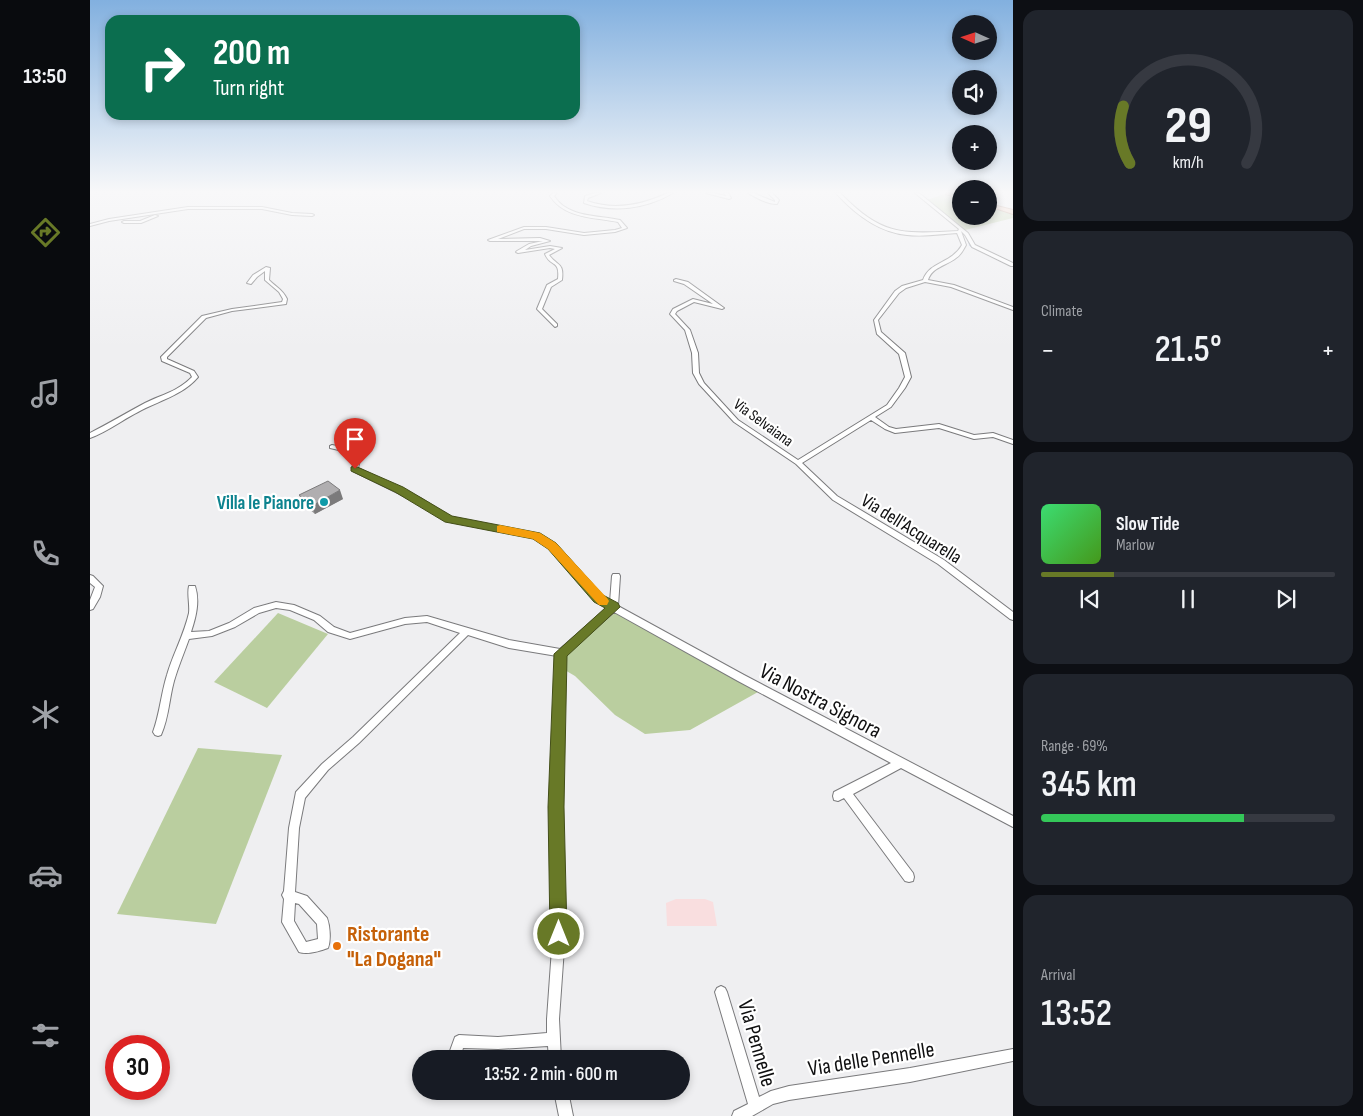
<!DOCTYPE html>
<html lang="en">
<head>
<meta charset="utf-8">
<style>
  body { margin:0; font-family:"Sofia Sans Condensed",sans-serif; background:#20242c; color:#f1f3f6; height:100vh; display:flex; flex-direction:column; font-size:19px; white-space:nowrap }
  * { box-sizing:border-box; margin:0 }
  p { font-size:16px; color:#9ea1a6 }
  .icon { flex:none; width:28px; height:28px; fill:none; stroke:currentColor; stroke-width:2; stroke-linecap:round; stroke-linejoin:round }
  .map { position:relative; flex:1; overflow:hidden }
  .sheet { display:flex; flex-direction:column; gap:10px; padding:10px; background:#0d0f14; width:350px }
  .sheet>* { flex:none }
  .top-card { position:absolute; left:15px; top:15px; width:475px; height:105px; border-radius:15px; box-shadow:0 2px 8px #0003; background:#0b6e4f; color:#fff; overflow:hidden }
  .needle { width:32px; rotate:273deg }
  .fabs { position:absolute; left:862px; top:15px; display:grid; gap:10px }
  .fabs a { display:grid; place-items:center; width:45px; height:45px; border-radius:50%; background:#171b24; box-shadow:0 2px 8px #0003; font-size:25px }
  .speed { position:absolute; left:15px; top:1035px; display:flex; gap:10px; font-size:25px; font-weight:700; text-align:center }
  .speed>* { display:grid; place-content:center; width:65px; height:65px; border-radius:50%; background:#171b24; box-shadow:0 2px 8px #0003; line-height:1 }
  .speed .limit { border:8px solid #d22; background:#fff; color:#111 }
  .pin { position:absolute; display:grid; place-items:center; width:42px; height:42px; color:#fff; margin:-51px -21px; border-radius:50% 50% 50% 0; rotate:-45deg; box-shadow:0 0 5px #0007 }
  .pin .icon { rotate:45deg }
  .me { position:absolute; width:55px; margin:-28px; rotate:0deg; stroke-linejoin:round; filter:drop-shadow(0 0 4px #0008) }
  .turn { display:flex; align-items:center; gap:18px; height:105px; padding:0 25px; font-size:22px }
  .turn .icon { width:65px; height:65px; stroke-width:2.5 }
  .turn b { display:block; font-size:35px; line-height:42px }
  .big { font-size:38px; font-weight:600; line-height:1.1 }
  .sheet .card { flex:1; display:flex; flex-direction:column; justify-content:center; gap:8px; min-width:0; padding:0 18px; border-radius:15px; background:#20242c }
  .sheet .dial { align-items:center; gap:0 }
  .dial svg { height:130px; overflow:visible; fill:none; stroke:#363941; stroke-width:7; stroke-linecap:round; text-anchor:middle }
  .dial text { fill:#f1f3f6; stroke:none }
  .song { display:flex; align-items:center; gap:15px }
  .cover { width:60px; height:60px; border-radius:8px; background:linear-gradient(135deg,hsl(140 70% 55%),hsl(100 70% 35%)) }
  .played { height:5px; border-radius:2px; background:linear-gradient(90deg,#687927 25%,#363941 25%) }
  .keys { display:flex; justify-content:space-around; direction:ltr }
  .heat { display:flex; justify-content:space-between; align-items:center; font-size:28px; direction:ltr }
  .charge { height:8px; border-radius:4px; background:linear-gradient(90deg,#34c759 69%,#363941 0) }
  .trip { position:absolute; left:322px; top:1050px; width:278px; height:50px; border-radius:25px; background:#171b24; box-shadow:0 2px 8px #0003; font-weight:600; line-height:50px; text-align:center }
  main { display:flex; flex:1; min-height:0 }
  .dock { display:flex; flex-direction:column; width:90px; justify-content:space-around; align-items:center; background:#090b0e; color:#9ea1a6 }
  .dock .icon { width:35px; height:35px }
  .dock .on { color:#687927 }
  .dock b { font-size:22px; color:#f1f3f6 }
  .map>svg:first-child { display:block }
  .industrial { fill:#f9dedf }
  .green { fill:#bace9f }
  .lines { fill:none; stroke-linecap:round; stroke-linejoin:round }
  .stream { stroke:#89a9d2; stroke-width:1 }
  .minor-casing { stroke:#7a7a7c; stroke-width:2 }
  .major-casing { stroke:#a3684a; stroke-width:2 }
  .minor { fill:#fff; fill-rule:evenodd }
  .major { fill:#f7c1a5; fill-rule:evenodd }
  .wall { fill:#979697 }
  .shaded-wall { fill:#7b7a7b }
  .building { fill:#b0aeb0; stroke:#7b7a7b }
  .route { fill:#687927; stroke:#444f19 }
  .slow { fill:#f59e0b }
  .culture-dot { fill:#0f9aa8; stroke:#fff; stroke-width:2 }
  .food-dot { fill:#e8710a; stroke:#fff; stroke-width:2 }
  .labels { text-anchor:middle; stroke-width:4.5; stroke-linejoin:round; paint-order:stroke }
  .far-street-label { font-size:16px; fill:#0f0f10; stroke:#fff }
  .culture-label { font-size:19px; font-weight:bold; fill:#0d838f; stroke:#fff; text-anchor:end }
  .street-label { font-size:19px; fill:#0f0f10; stroke:#fff }
  .near-street-label { font-size:22px; fill:#0f0f10; stroke:#fff }
  .near-food-label { font-size:22px; font-weight:bold; fill:#c56008; stroke:#fff; text-anchor:start }
</style>
</head>
<body>
<main>
<nav class="dock">
<b>13:50</b>
<svg class="icon on" aria-label="directions" viewBox="0 0 24 24"><path d="M12 3l9 9-9 9-9-9zM9 14v-3h6M13 9l2 2-2 2"/></svg>
<svg class="icon" aria-label="music" viewBox="0 0 24 24"><path d="M9 18V5l10-2v13"/><circle cx="6" cy="18" r="3"/><circle cx="16" cy="16" r="3"/></svg>
<svg class="icon" aria-label="phone" viewBox="0 0 24 24"><path d="M5 4h4l2 5-3 2q2 4 5 5l2-3 5 2v4C11 20 4 13 5 4z"/></svg>
<svg class="icon" aria-label="climate" viewBox="0 0 24 24"><path d="M12 3v18M4 7l16 10M4 17L20 7"/></svg>
<svg class="icon" aria-label="car" viewBox="0 0 24 24"><path d="M5 17H2v-5l4-1 3-4h7l3 4 3 1v5h-3M9 17h6M6 11h13"/><circle cx="7" cy="17" r="2"/><circle cx="17" cy="17" r="2"/></svg>
<svg class="icon" aria-label="filters" viewBox="0 0 24 24"><path d="M4 7h16M4 17h16"/><circle cx="9" cy="7" r="2"/><circle cx="15" cy="17" r="2"/></svg>
</nav>
<div class="map">
<svg width="923" height="1116" viewBox="0 0 923 1116">
  <rect width="100%" height="100%" fill="#efeff1"/>
  <!-- industrial -->
  <path class="industrial" d="M586,899H615L623,902L627,926H577L576,903Z"/>
  <!-- green -->
  <g class="green">
    <path d="M857,193L871,197V206L866,210L871,212V216H899V205L923,212V218L875,230L837,200Z"/>
    <path d="M526,612L668,692L600,730L555,734L525,715L485,676L473,669V655Z"/>
    <path d="M188,613L238,634L177,708L124,682Z"/>
    <path d="M108,748L192,755L126,924L27,914Z"/>
  </g>
  <g class="lines">
    <!-- stream -->
    <path class="stream" d="M877,238L880,246L891,251"/>
    <!-- minor casing -->
    <g class="minor-casing">
      <g id="minor">
        <path d="M463,193H467L464,196C478,218 508,215 530,220L537,228L525,232L494,235L456,229H434L408,239L450,238L460,241L441,246L435,250L460,246L472,248L459,255C468,267 474,262 472,280L461,287L452,309L467,324V326L465,327L447,309L457,285L468,279C470,259 461,268 455,254L465,249L460,248L428,253L426,252L427,251L439,244L453,241H400L398,240L434,227H456L494,233L525,230L532,228L528,222C504,217 475,219 460,196Z"/>
        <path d="M505,193H511L498,198L497,201C525,211 552,205 578,193H583C556,209 523,213 494,203L495,196Z"/>
        <path d="M616,193H623L636,196L634,193H638L641,198L639,199Z"/>
        <path d="M658,193H663L685,202V200L678,193H682L689,200L687,204C677,204 667,198 658,193Z"/>
        <path d="M746,193H750C792,236 811,234 868,231L869,229L825,193H829L878,233L885,245L923,263V266H921L882,247L875,235L871,231L876,245C873,250 871,255 866,258C856,266 842,267 838,280L864,285L923,307V310L861,287L835,282L816,288L809,293L788,320L791,332L815,353L821,377L815,388L801,407L785,417L799,427L806,429L849,424L884,435L903,433L923,440V444L903,437L884,439L849,428L805,433L795,429L781,420L712,463L747,496L854,560L923,612V620L920,619L848,564L743,500L706,464L644,422L609,384L603,373L602,353L595,330L580,314L583,309L603,299L623,304L594,284L584,281V280L586,279L598,282L634,308L632,309L604,302L587,311L585,314L600,330L608,353L609,373L614,383L648,420L708,460L797,405L809,388L815,377L809,354L787,334L784,320L805,291L812,286L833,280C840,261 861,264 872,245L867,233C851,234 834,237 817,235C788,232 765,214 746,193Z"/>
        <path d="M98,207H172L202,213L222,214L224,215L222,216L202,215L172,209H98L19,221L0,226V224L19,219Z"/>
        <path d="M65,215L68,216L51,223H34L32,222L34,221H50Z"/>
        <path d="M176,267L180,268L179,280C186,287 193,290 197,299L196,304L142,311L116,318L77,357V359L104,371L108,377C93,395 68,401 48,412C32,420 17,432 0,438V433C18,424 36,413 55,403C71,395 89,391 102,377L100,373L72,361L71,357L112,316L142,309L192,302L193,299L189,292L175,280V271L167,277L161,284L157,283L163,275Z"/>
        <path d="M242,445L257,448L270,460L268,468L332,499L361,517L449,534L465,544L512,596L520,602L522,576L523,574H529L530,576L528,606L654,675L923,816V827L811,768L763,794L823,873L824,877L823,881L819,882L815,881L754,798L748,801L744,800L743,796L744,792L801,763L648,681L524,612L475,655L471,807L475,934L469,1019L471,1059H459L458,1046L408,1049L373,1048L370,1059H357L365,1037L369,1035L408,1037L457,1033V1019L463,934L461,807L467,656L419,648L378,635L269,743L238,770L215,798L209,828L205,892L217,896L237,918C240,926 241,940 238,948C230,951 217,955 209,952L192,922L194,899L192,895L194,891L199,828L206,792L232,764L263,737L370,633L337,622L315,624L260,639L238,632L224,620L200,610L186,608L169,613L145,627L122,636L99,639C94,653 88,667 84,681C79,699 79,717 71,735L68,736L65,735L63,732C70,713 71,694 77,675C83,654 94,635 99,613C100,604 97,594 99,586H105C110,601 106,617 101,632L119,631L139,623L164,608L186,602L204,605L230,616L244,627L260,633L315,618L337,616L419,640L470,649L517,608L506,600L459,548L444,538L356,521L328,503L263,471L262,469L264,461L253,451L240,448V446ZM205,903L209,904L227,924L228,939L216,942L204,921Z"/>
        <path d="M0,575L3,576L13,586L10,597L3,609L0,610V600L5,587L0,583Z"/>
        <path d="M631,986L635,988L637,992L669,1097L681,1091L699,1086L820,1068L923,1049V1061L820,1082L699,1100L683,1104L662,1116H642L644,1111L658,1104L625,992L627,988Z"/>
        <path d="M464,1091H478L483,1116H469Z"/>
      </g>
    </g>
    <!-- major casing -->
    <g class="major-casing">
      <g id="major">
        <path d="M856,193L871,196V198L856,194Z"/>
        <path d="M899,204L923,210V214L899,206Z"/>
      </g>
    </g>
    <!-- minor -->
    <use href="#minor" class="minor"/>
    <!-- major -->
    <use href="#major" class="major"/>
  </g>
  <!-- wall -->
  <path class="wall" d="M209,495L253,499L225,514L213,504Z"/>
  <!-- shaded-wall -->
  <path class="shaded-wall" d="M250,490L253,499L225,514L222,506Z"/>
  <!-- building -->
  <path class="building" d="M238,481L250,490L222,506L209,495Z"/>
  <!-- sky -->
  <linearGradient id="sky" x2="0" y2="1"><stop stop-color="#82b0df"/><stop offset="0.55" stop-color="#f8f8f9"/><stop offset="1" stop-color="#f8f8f9" stop-opacity="0"/></linearGradient>
  <rect width="923" height="349" fill="url(#sky)"/>
  <!-- route -->
  <path class="route" d="M265,466L313,487L362,516L450,533L466,543L513,595L528,603L530,607L477,656L474,807L477,934L475,940L469,943L463,940L460,934L458,807L464,654L515,608L504,602L458,549L443,539L355,522L305,492L261,471V467Z"/>
  <!-- slow -->
  <path class="slow" d="M410,525L450,533L466,543L517,598L519,601L517,605H509L458,549L443,539L407,532V526Z"/>
  <!-- markers -->
  <circle class="culture-dot" cx="234" cy="502" r="5"/>
  <circle class="food-dot" cx="247" cy="946" r="5"/>
  <g class="labels">
    <!-- far-street labels -->
    <g class="far-street-label">
      <text transform="translate(674 422) rotate(36)" y="6">Via Selvaiana</text>
    </g>
    <!-- culture labels -->
    <g class="culture-label">
      <text x="224" y="509">Villa le Pianore</text>
    </g>
    <!-- street labels -->
    <g class="street-label">
      <text transform="translate(822 528) rotate(32)" y="7">Via dell'Acquarella</text>
    </g>
    <!-- near-street labels -->
    <g class="near-street-label">
      <text transform="translate(731 700) rotate(28)" y="8">Via Nostra Signora</text>
      <text transform="translate(668 1043) rotate(74)" y="8">Via Pennelle</text>
      <text transform="translate(781 1058) rotate(-9)" y="8">Via delle Pennelle</text>
    </g>
    <!-- near-food labels -->
    <g class="near-food-label">
      <text x="257" y="941">Ristorante<tspan x="257" dy="25">"La Dogana"</tspan></text>
    </g>
  </g>
</svg>
<div class="fabs">
<a><svg class="needle" viewBox="-14 -14 28 28"><path d="M0-13l5 13h-10z" fill="#e53935"/><path d="M0 13l5-13h-10z" fill="#9ea1a6"/></svg></a>
<a><svg class="icon" aria-label="sound" viewBox="0 0 24 24"><path d="M4 9h4l5-4v14l-5-4H4zM17 9q2 3 0 6"/></svg></a>
<a>+</a>
<a>−</a>
</div>
<div class="speed"><div class="limit">30</div></div>
<div class="pin" style="left:265px;top:469px;background:#d93025"><svg class="icon" aria-label="arrive" viewBox="0 0 24 24"><path d="M6 21V4h12l-3 4 3 4H6"/></svg></div>
<svg class="me" style="left:469px;top:934px" viewBox="-20 -20 40 40"><circle r="17" fill="#687927" stroke="#fff" stroke-width="3"/><path d="M0-11L8 9 0 5-8 9z" fill="#fff"/></svg>
<div class="trip">13:52 · 2 min · 600 m</div>
<div class="top-card">
<div class="turn"><svg class="icon" aria-label="right" viewBox="0 0 24 24"><path d="M7 20v-9h11M14 6l5 5-5 5"/></svg><div><b>200 m</b>Turn right</div></div>
</div>
</div>
<section class="sheet">
<div class="card dial"><svg viewBox="0 0 100 80">
<path d="M14 69A42 42 0 1 1 86 69"/>
<path d="M14 69A42 42 0 0 1 10 34" stroke="#687927"/>
<text x="50" y="56" font-size="32" font-weight="700">29</text>
<text x="50" y="72" font-size="11">km/h</text>
</svg></div>
<div class="card"><p>Climate</p>
<div class="heat"><a>−</a><b class="big">21.5°</b><a>+</a></div>
</div>
<div class="card">
<div class="song"><i class="cover"></i><div><b>Slow Tide</b><p>Marlow</p></div></div>
<div class="played"></div>
<div class="keys"><svg class="icon" aria-label="previous" viewBox="0 0 24 24"><path d="M18 5L8 12l10 7zM5 5v14"/></svg><svg class="icon" aria-label="pause" viewBox="0 0 24 24"><path d="M8 5v14M16 5v14"/></svg><svg class="icon" aria-label="next" viewBox="0 0 24 24"><path d="M6 5l10 7-10 7zM19 5v14"/></svg></div>
</div>
<div class="card"><p>Range · 69%</p><b class="big">345 km</b><div class="charge"></div></div>
<div class="card"><p>Arrival</p><b class="big">13:52</b></div>
</section>
</main>
</body>
</html>
